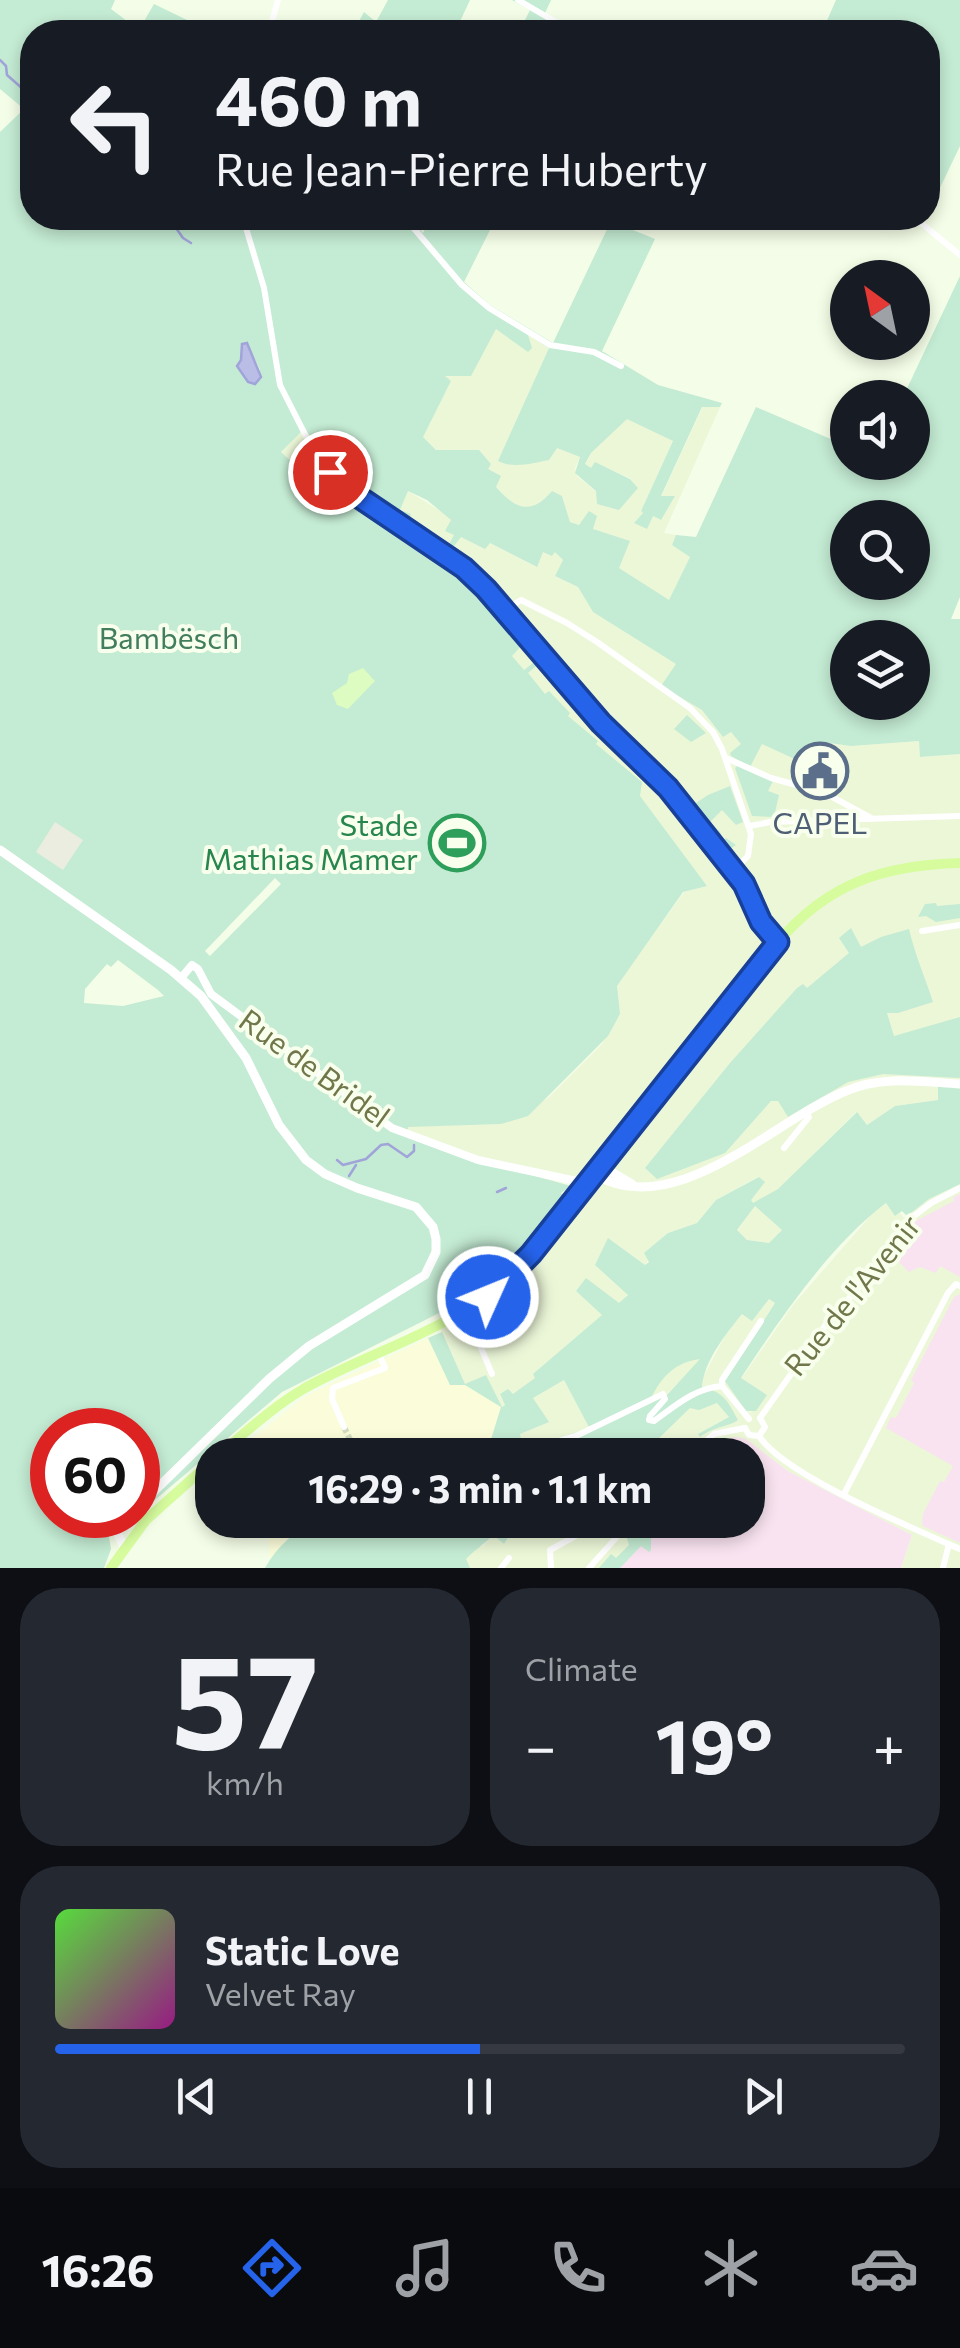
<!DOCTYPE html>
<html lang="en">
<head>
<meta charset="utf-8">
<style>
  body { margin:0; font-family:Commissioner,sans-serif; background:#242831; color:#f1f3f6; height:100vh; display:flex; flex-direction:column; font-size:38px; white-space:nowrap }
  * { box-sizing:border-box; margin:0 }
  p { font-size:32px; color:#9ea1a6 }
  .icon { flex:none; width:55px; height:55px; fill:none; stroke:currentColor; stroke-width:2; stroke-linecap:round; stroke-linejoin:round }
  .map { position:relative; height:1568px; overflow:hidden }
  .drawer { display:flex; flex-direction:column; gap:20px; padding:20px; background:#0d0f14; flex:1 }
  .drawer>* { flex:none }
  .banner { position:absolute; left:20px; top:20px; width:920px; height:210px; border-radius:40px; box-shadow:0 5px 15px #0003; background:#171b24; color:#f1f3f6; overflow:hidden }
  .needle { width:65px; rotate:327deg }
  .fabs { position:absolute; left:830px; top:260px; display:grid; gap:20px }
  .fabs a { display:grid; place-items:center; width:100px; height:100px; border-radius:50%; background:#171b24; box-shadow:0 5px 15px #0003; font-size:50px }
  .speed { position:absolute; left:30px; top:1408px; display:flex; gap:20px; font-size:50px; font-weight:700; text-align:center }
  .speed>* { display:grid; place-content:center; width:130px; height:130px; border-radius:50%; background:#171b24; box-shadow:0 5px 15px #0003; line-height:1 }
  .speed .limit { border:15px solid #d22; background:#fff; color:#111 }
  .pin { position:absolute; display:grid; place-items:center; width:85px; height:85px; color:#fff; margin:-42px; border:5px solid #fff; border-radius:50%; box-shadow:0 2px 10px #0007 }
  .me { position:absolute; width:110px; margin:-55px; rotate:46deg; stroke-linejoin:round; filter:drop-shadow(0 0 8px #0008) }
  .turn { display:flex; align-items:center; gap:35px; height:210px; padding:0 30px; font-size:45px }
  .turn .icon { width:130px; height:130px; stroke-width:2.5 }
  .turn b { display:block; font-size:70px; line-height:85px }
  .big { font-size:75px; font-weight:700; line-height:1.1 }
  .drawer .card { flex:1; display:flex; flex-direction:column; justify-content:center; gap:15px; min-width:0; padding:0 35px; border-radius:40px; background:#242831 }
  .drawer .dial { align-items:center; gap:0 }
  .dial b { font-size:130px; line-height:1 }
  .song { display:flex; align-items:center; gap:30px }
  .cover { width:120px; height:120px; border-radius:15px; background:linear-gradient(135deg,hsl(110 70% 55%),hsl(310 70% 35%)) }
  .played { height:10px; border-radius:5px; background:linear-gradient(90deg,#2563eb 50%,#363941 50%) }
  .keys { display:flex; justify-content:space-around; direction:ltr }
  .heat { display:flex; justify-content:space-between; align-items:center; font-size:55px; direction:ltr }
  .drawer .tiles { flex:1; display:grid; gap:20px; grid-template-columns:1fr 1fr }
  .card:last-child { grid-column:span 2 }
  .trip { position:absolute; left:195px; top:1438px; width:570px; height:100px; border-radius:40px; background:#171b24; box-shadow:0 5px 15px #0003; font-weight:700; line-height:100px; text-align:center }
  .menu { display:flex; height:160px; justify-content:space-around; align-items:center; background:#090b0e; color:#9ea1a6 }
  .menu .icon { width:70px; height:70px }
  .menu .current { color:#2563eb }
  .menu b { font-size:45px; color:#f1f3f6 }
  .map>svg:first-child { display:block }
  .residential { fill:#ecf7d8 }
  .commercial { fill:#fbfdda }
  .industrial { fill:#eaede0 }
  .education { fill:#f9e3f0 }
  .green { fill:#c4ebd3; fill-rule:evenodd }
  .sand { fill:#dcfcc1 }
  .water { fill:#babee7; stroke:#a0a4d9; stroke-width:2.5 }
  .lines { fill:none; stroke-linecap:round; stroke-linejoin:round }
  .stream { stroke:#a0a4d9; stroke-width:2.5 }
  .minor-tunnel { stroke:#d3dcc0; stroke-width:6; stroke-dasharray:6 3; stroke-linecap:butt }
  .minor { stroke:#fff; stroke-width:6 }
  .tertiary { stroke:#fff; stroke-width:8 }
  .secondary { stroke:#fff; stroke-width:9 }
  .primary { stroke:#d6fc9e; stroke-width:10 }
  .route-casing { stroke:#184099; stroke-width:25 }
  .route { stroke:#2563eb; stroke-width:18 }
  .labels { text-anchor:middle; stroke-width:8; stroke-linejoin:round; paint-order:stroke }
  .park-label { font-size:30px; fill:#427d5e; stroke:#f8ffed }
  .service-label { font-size:30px; fill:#4e5e75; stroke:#f8ffed }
  .leisure-label { font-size:30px; fill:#27864d; stroke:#f8ffed; text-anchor:end }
  .street-label { font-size:30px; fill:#71774a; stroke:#f8ffed }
</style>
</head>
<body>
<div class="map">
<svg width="960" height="1568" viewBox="0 0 960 1568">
  <rect width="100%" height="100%" fill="#f4fde7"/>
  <!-- residential -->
  <g class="residential">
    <path d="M496,329L526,334L549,348L499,461L557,448L580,457L575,468L577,476L619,510L637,488L630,478L595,463L591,469L585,465L591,453L627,418L673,441L641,511L643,513L635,522L653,516L660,520L673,496L661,497L703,406L720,407L664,533L676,535L672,545L690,557L669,601L619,568L593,528L590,512L579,525L570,522L562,496L547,497L544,502L528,509L509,502L499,490L436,450L422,437L451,381L442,376Z"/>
    <path d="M305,427L332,469L355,491L400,510L408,491L442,512L451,520L455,534L448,547L407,521L447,554L461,536L490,543L536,567L543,552L555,551L563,560L555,576L578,587L593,612L676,664L684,698L702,710L723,737L731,732L742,744L731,753V756L750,766L761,744L816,747L829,743L851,746L919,741L921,757L960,754V1087L938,1100L895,1106L867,1125L856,1112L779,1189L753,1204L750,1201L758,1177L716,1200L697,1223L668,1233L645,1265L609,1239L628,1294L620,1304L586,1279L576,1291L602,1315L534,1374L536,1378L513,1395L500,1394L505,1405L501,1407L465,1385L439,1326L488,1297L586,1183L504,1167L407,1134L408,1126L501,1124L549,1097L602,1044L620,1014L616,986L684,892L707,885L280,453Z"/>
    <path d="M960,1184V1568H901L912,1535L788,1471L746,1439L712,1455H643L690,1408L699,1409L718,1403L729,1417L698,1434L738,1420L702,1389L703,1377L725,1336L742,1313L769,1299L775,1303L733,1366L747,1410L750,1413L767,1395L741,1379L793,1305L873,1213L887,1203L895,1216L900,1213L904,1218L929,1199Z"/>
    <path d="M755,1206L782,1230L769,1243L746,1240L737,1231Z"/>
    <path d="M702,1358L665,1396L650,1399L659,1382L683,1361Z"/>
    <path d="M564,1380L591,1430L523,1448L520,1434L548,1422L533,1398Z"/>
    <path d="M524,1520H654L611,1568H470L465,1559L477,1547L483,1546L493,1535L504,1544L516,1525Z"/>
  </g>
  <!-- commercial -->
  <g class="commercial">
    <path d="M428,1338L450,1385H465L501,1407L488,1449L458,1455H231L306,1396Z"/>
    <path d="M266,1520H334L312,1523L294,1532L270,1559Z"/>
  </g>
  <!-- industrial -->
  <path class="industrial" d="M55,821L84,840L64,871L35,852Z"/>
  <!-- education -->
  <g class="education">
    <path d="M960,1194V1277L940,1266L936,1273L920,1267L909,1272L896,1259L913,1242L908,1234L912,1223L954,1201L953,1197Z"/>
    <path d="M960,1294V1543L923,1526L922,1523L923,1514L940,1481L944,1482L953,1466L886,1428L891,1417L896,1418L914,1383L911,1380L954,1297Z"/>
    <path d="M735,1437L746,1439L788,1471L912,1535L901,1568H611L654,1520H748V1455H712L725,1440Z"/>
  </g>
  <!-- green -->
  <g class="green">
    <path d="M0,0H115L111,9L139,30L154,4L212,32H32V218H287L289,225L296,218H409L423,233L431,218H496L464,282L490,305L553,343L611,221L655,239L602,351L658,385L722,403L720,407H702L661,496H675L661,520L653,516L647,529L634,523L643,513L641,511L673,441L627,419L591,453L585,464L591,468L595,462L630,479L638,488L619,510L597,504L596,491L575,473L580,457L557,448L549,460C533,463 513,469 498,461L549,348L528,335L532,348L528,352L496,329L471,376H445L451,381L423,437L436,450H479L491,464L488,469L501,476L496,487C516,510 532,515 552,491L562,496L570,522L579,525L589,511L597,516L593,529L630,541L619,568L669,600L690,557L672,545L676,535L696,537L756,407L847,446L848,462H912V398L903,397L960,276V597L951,619H960V754L920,757L919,741L851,746L829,743L816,747L799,761L762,744L750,767L731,756L730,753L741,744L731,732L723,737L702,710L661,686L676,664L593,612L578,587L555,576L563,560L555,552L552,556L543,552L537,567L490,543L485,549L461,537L448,554L404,524L407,521L448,546L454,535L445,531L451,520L427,500L408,491L400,510L411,514L410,517C371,518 323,460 305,428L281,452L295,465L306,452L347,494L462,573L525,642L512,656L524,670L533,663L536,666L528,673L545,694L549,691L570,713L568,716L598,741L596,744L642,782L640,796L707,886L683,892L617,986L620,1014L608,1036L528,1116L501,1124L408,1127L407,1134L478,1160L571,1186L561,1193L564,1196L553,1206L550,1215L508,1266L475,1295L282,1392L149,1505L144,1501L138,1502V1430H52V1515H114L107,1525L111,1549L104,1568H0V132L24,109L0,89ZM247,343L260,370L245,379L237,366L241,360L242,345ZM848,518H912V582H848ZM848,638H912V702H848ZM55,822L83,840L63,870L36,852ZM275,878L281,884L210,956L205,951ZM118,960L158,990L164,996L123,1006L84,1003L85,989L107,964L111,967Z"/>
    <path d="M388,0H470L455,32H353L364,12L376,22Z"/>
    <path d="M512,0H551L545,13L579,32H519L530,10Z"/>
    <path d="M836,0H960V146L928,213V32H822Z"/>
    <path d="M687,715L706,733L691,742L674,729Z"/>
    <path d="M738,765L773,781L768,791L779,795L774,817L752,816L735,768Z"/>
    <path d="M730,786L743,822L736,825L722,810L710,822L721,833L718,836L722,841L726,838L736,845L730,849L720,845L690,807L708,795Z"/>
    <path d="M936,903L937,906L960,904V918L936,922L926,916L918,917L925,904Z"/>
    <path d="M851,928L861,947L881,937L909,929C915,955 925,977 933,1002L898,1013H887L894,1036L960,1017V1078L883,1074L848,1082L788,1117L778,1101H771L725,1153L657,1179L645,1168L730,1063L797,988L803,984L807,988L849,953L839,938Z"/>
    <path d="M938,1087H960V1184L929,1199L907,1216L902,1211L895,1216L886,1203C829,1246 780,1319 741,1378L767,1395L756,1411H746L725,1381L775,1303L769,1299L752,1321L742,1314C726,1334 703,1362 702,1388C724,1391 728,1402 738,1420C729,1427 714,1426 700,1437L698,1434L729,1417L717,1403L699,1410L690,1408L642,1455H458L488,1449L501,1407L465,1385H450L428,1338L442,1332L465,1384L486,1375L502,1407L505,1405L500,1394L508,1389L513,1394L535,1378L533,1374L602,1315L576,1291L586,1278L619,1303L628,1295L595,1265L608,1238L645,1265L649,1262L644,1253L668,1233L697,1223L716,1200L759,1177L765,1182L751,1200L753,1203L778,1189L857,1112L867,1125L895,1106L938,1100ZM755,1206L782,1230L769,1243L747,1240L737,1230ZM700,1359L666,1396L651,1398C662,1376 676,1362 700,1359ZM564,1380L590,1429L523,1447L520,1434L549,1422L533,1398Z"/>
    <path d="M334,1520H524L516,1525L504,1544L493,1535C484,1545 475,1549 466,1559L470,1568H265C281,1540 302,1524 334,1520Z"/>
    <path d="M636,1520H658L652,1526L656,1528L651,1539V1550L649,1552L641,1546L620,1568H599L611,1554L616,1558L629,1545L625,1532Z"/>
  </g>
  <!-- sand -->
  <path class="sand" d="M363,668L375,681L348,709L337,705L332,693L347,683L349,674Z"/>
  <!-- water -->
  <path class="water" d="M247,343L261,377L255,384L248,382L237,366L241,360L242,344Z"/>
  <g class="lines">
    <!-- stream -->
    <g class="stream">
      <path d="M0,60L6,66L7,75L32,97"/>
      <path d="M169,218L183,238L191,243"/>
      <path d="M337,1160L343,1165L366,1159L381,1145L388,1144L407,1157L414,1151V1145"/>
      <path d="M349,1176L356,1165"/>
      <path d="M497,1192L506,1188"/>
    </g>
    <!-- minor-tunnel -->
    <path class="minor-tunnel" d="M344,1427L357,1454"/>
    <!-- minor -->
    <g class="minor">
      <path d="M518,0L573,32"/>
      <path d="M269,32L278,0"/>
      <path d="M243,218L264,288L280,385L312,448L330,473L359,497L464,568L485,589L601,723L668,788L744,883L761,923L777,942"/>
      <path d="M405,218L462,285L489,308L550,345L594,352L621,366"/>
      <path d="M915,218L960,255"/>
      <path d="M508,614L513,605L521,600L567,623L597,642L690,708L713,732L722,749L751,834L748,856L734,870"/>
      <path d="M726,758L771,778L825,793L871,818"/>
      <path d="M750,826L770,822L960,816"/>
      <path d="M922,931L960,925"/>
      <path d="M784,1148L809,1117L807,1112"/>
      <path d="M466,1312L492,1374"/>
      <path d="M722,1386V1380L761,1321"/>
      <path d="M760,1418L827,1323L900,1241L910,1219L931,1203L960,1188"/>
      <path d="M344,1427L332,1399L333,1388L385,1368L379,1354"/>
      <path d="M745,1428L749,1435L759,1436C785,1476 913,1528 960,1549"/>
      <path d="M759,1436L765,1427L760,1418"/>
      <path d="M357,1454V1455"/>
      <path d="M443,1455L451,1452L536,1447L576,1436L663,1394L665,1399L650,1416L649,1420L654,1421C675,1406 695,1388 722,1386L749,1419"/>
      <path d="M690,1455L714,1434L745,1428"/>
      <path d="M844,1494L948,1293L956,1284L960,1286"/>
      <path d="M501,1568L509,1558"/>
      <path d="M551,1568L550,1550L581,1533L588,1534"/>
      <path d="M589,1568L632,1520"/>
      <path d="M943,1568L949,1544"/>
    </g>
    <!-- tertiary -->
    <path class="tertiary" d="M181,978L192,965L198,969L211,994L392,1128L478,1160L586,1183"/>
    <!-- secondary -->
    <g class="secondary">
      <path d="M0,850L171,970L201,996L246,1058L279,1125L306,1160L325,1174L357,1188L416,1207L433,1227L436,1239V1252L425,1275L309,1346L269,1379L138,1507"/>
      <path d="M600,1165L632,1184"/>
      <path d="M594,1174C675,1223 774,1120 846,1091C882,1075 922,1082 960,1084"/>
      <path d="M124,1547L114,1526L125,1515"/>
    </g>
    <!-- primary -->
    <g class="primary">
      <path d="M219,1455C247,1431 274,1406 305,1388C391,1341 462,1331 531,1254L778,942C828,883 884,865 960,863"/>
      <path d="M111,1568L146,1520L212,1461"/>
    </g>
  </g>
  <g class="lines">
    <!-- route casing -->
    <g class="route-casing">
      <path id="route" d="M330,472L359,497L464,568L486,589L601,723L668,788L744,884L761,922L778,942L531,1254L488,1297"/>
    </g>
    <!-- route -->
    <use href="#route" class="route"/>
  </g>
  <!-- icons -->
  <defs>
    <g id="civic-ring" transform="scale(2.875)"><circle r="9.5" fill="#f8ffed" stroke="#5c6f8a" stroke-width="1.5"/><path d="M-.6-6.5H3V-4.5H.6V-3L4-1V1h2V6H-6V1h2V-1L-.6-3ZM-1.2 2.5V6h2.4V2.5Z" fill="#5c6f8a"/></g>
    <g id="stadium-ring" transform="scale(2.875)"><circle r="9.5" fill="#f8ffed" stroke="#2e9e5b" stroke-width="1.5"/><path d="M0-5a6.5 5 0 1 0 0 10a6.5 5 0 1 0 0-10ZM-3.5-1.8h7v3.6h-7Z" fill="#2e9e5b"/></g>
  </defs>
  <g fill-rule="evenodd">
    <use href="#civic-ring" x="820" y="771"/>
    <use href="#stadium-ring" x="457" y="843"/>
  </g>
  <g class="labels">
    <!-- park labels -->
    <g class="park-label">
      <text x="169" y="649">Bambësch</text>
    </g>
    <!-- service labels -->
    <g class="service-label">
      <text x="820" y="834">CAPEL</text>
    </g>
    <!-- leisure labels -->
    <g class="leisure-label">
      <text x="418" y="836">Stade<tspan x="418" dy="34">Mathias Mamer</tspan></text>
    </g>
    <!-- street labels -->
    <g class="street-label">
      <text transform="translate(314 1069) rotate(36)" y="10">Rue de Bridel</text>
      <text transform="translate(853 1296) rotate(-51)" y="10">Rue de l'Avenir</text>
    </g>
  </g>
</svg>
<div class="fabs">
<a><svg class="needle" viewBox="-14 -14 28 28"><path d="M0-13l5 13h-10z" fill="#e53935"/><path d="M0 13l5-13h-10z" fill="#9ea1a6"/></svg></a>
<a><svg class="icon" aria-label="sound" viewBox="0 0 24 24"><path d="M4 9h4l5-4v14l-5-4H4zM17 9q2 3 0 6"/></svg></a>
<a><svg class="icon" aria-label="search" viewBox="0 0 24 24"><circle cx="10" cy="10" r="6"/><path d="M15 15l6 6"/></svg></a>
<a><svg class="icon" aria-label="layers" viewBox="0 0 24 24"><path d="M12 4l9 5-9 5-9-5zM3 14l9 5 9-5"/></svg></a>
</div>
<div class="speed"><div class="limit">60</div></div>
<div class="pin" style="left:330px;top:472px;background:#d93025"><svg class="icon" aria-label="arrive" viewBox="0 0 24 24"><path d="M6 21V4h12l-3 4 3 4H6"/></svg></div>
<svg class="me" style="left:488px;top:1297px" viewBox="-20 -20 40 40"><circle r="17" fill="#2563eb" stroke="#fff" stroke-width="3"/><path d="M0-11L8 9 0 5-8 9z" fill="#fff"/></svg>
<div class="trip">16:29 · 3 min · 1.1 km</div>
<div class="banner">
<div class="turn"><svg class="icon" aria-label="left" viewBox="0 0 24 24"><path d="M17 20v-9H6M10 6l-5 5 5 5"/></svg><div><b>460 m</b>Rue Jean-Pierre Huberty</div></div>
</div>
</div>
<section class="drawer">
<div class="tiles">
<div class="card dial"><b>57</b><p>km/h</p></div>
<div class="card"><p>Climate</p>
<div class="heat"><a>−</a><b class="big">19°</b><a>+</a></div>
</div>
<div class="card">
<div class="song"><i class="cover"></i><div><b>Static Love</b><p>Velvet Ray</p></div></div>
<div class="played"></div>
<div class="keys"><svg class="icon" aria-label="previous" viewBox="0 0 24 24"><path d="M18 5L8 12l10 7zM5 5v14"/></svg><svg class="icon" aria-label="pause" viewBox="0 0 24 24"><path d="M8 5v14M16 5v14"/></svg><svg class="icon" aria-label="next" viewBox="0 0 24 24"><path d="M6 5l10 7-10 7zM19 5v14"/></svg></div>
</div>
</div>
</section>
<nav class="menu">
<b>16:26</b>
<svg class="icon current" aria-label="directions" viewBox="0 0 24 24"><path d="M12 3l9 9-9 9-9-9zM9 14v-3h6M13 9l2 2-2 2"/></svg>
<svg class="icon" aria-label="music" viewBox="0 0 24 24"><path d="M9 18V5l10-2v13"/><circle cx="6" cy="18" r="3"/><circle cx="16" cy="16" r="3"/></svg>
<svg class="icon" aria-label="phone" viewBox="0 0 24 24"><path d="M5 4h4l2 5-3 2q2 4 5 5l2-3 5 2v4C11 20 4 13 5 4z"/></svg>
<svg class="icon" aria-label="climate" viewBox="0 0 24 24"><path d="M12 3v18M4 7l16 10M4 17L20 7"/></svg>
<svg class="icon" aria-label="car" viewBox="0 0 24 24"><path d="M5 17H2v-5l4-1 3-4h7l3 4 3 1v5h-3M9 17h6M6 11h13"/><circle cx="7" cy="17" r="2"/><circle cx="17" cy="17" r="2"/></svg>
</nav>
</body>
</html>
